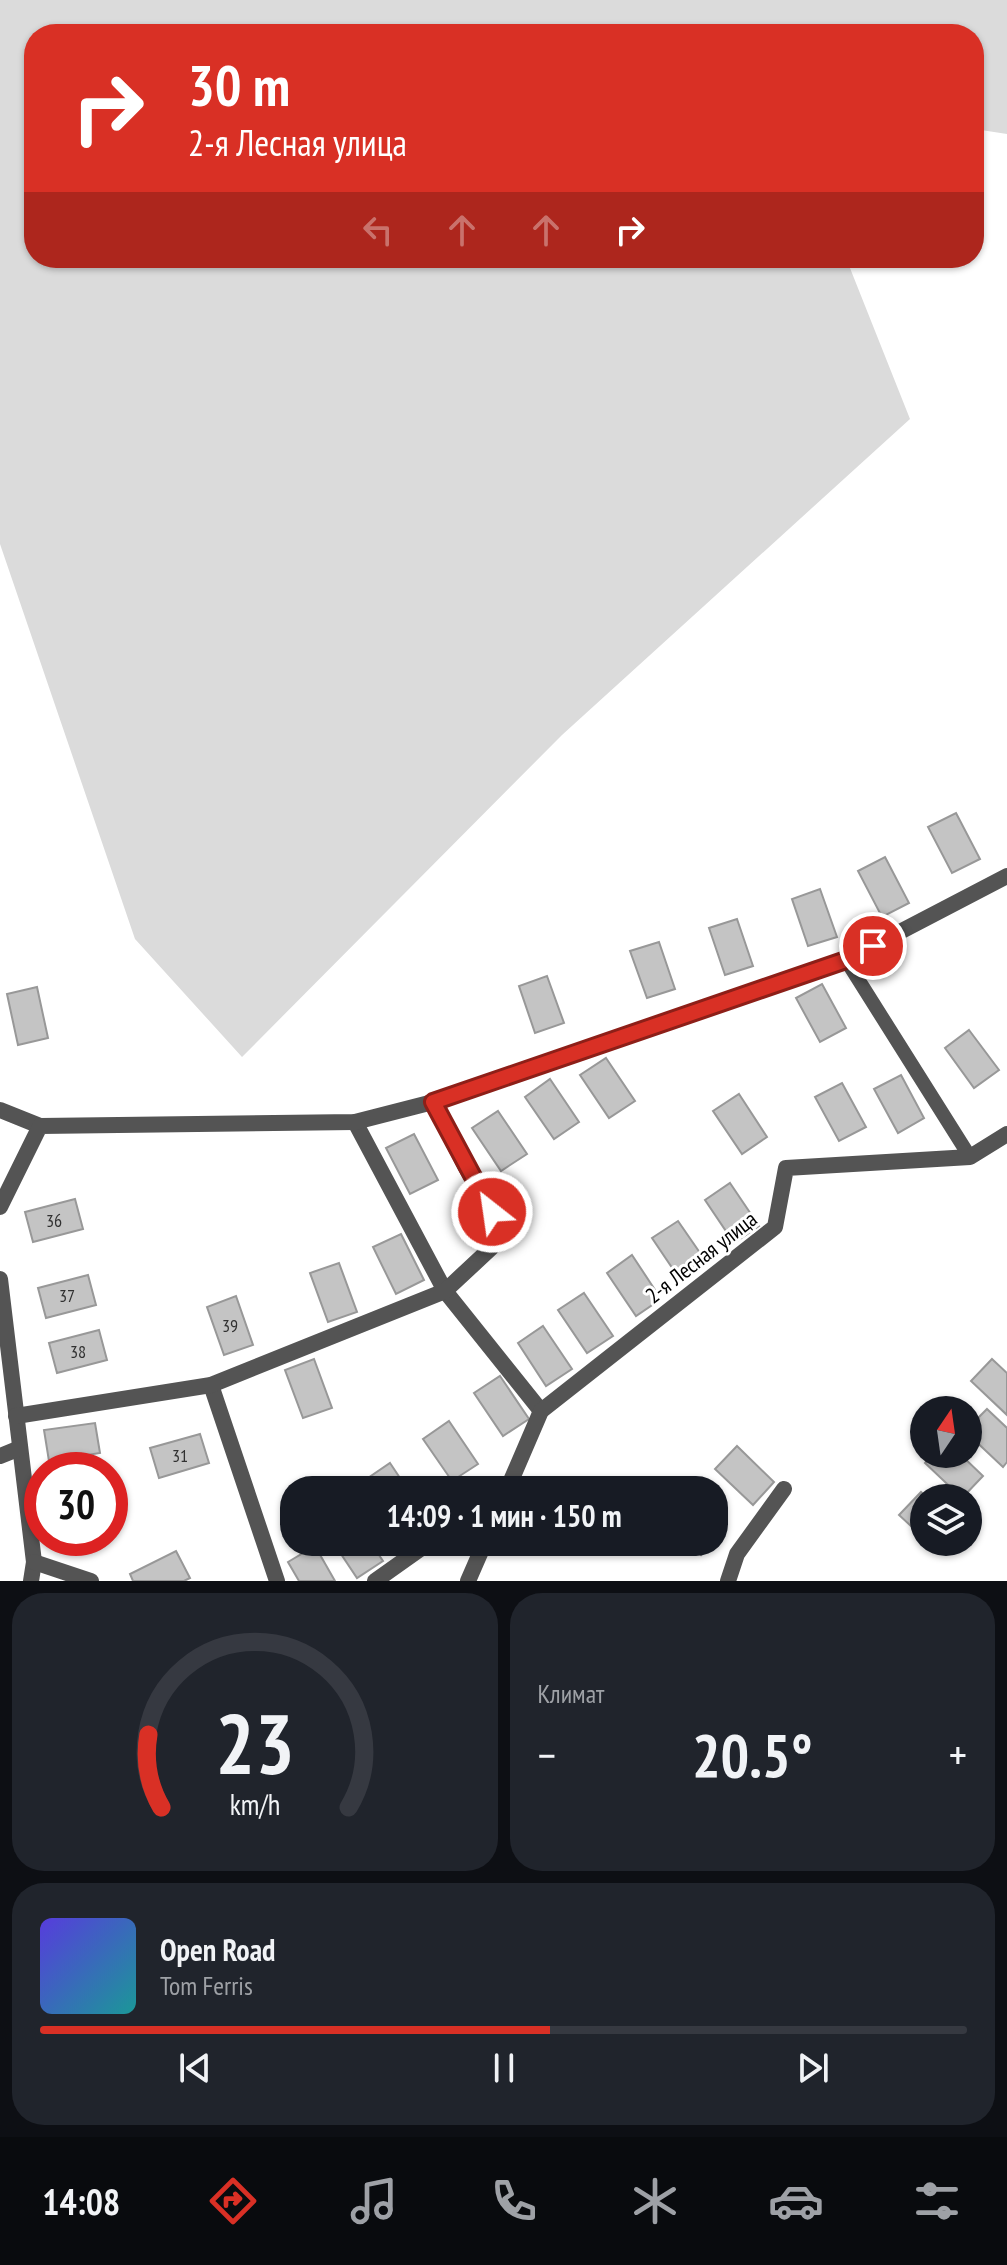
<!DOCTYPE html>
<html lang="ru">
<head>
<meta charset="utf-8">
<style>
  body { margin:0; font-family:"PT Sans Narrow",sans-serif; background:#20242c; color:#f1f3f6; height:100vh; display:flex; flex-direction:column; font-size:30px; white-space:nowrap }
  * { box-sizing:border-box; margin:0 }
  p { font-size:26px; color:#9ea1a6 }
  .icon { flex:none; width:44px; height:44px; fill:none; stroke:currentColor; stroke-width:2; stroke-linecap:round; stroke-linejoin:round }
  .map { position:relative; height:1581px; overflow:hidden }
  .side { display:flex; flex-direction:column; gap:12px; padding:12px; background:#0d0f14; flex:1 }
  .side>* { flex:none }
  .guide { position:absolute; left:24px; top:24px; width:960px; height:244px; border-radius:32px; box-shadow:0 2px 6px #0004; background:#d93025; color:#fff; overflow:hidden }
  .needle { width:52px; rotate:13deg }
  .tools { position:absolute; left:910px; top:1396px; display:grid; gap:16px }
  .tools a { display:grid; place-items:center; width:72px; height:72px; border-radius:50%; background:#171b24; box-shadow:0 2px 6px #0004; font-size:40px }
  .speed { position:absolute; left:24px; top:1452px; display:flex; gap:16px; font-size:40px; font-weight:700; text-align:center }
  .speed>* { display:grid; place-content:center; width:104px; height:104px; border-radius:50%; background:#171b24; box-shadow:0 2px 6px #0004; line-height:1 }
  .speed .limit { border:12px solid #d22; background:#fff; color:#111 }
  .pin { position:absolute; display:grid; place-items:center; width:68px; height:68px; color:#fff; margin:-34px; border:4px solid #fff; border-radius:50%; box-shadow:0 2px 8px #0007 }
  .me { position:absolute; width:88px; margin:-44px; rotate:330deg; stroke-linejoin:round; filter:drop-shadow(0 0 6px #0008) }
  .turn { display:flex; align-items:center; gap:28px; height:168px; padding:0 32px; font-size:36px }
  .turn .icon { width:104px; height:104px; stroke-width:2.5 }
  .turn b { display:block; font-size:56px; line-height:68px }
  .lanes { display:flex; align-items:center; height:76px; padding:0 32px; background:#0003; justify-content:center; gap:40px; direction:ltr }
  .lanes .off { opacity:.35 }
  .big { font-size:60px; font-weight:800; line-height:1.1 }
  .side .card { flex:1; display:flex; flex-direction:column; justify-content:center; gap:12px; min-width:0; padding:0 28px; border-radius:32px; background:#20242c }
  .side .dial { align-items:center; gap:0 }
  .dial svg { height:208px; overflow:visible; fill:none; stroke:#363941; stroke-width:7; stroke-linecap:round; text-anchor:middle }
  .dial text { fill:#f1f3f6; stroke:none }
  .song { display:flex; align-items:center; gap:24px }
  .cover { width:96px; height:96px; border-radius:12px; background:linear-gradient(135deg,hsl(250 70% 55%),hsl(180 70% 35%)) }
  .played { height:8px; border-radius:4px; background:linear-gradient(90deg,#d93025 55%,#363941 55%) }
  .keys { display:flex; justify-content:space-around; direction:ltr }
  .heat { display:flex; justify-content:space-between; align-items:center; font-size:44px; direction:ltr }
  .side .tiles { flex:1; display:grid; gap:12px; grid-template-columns:1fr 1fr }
  .card:last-child { grid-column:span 2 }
  .trip { position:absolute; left:280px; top:1476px; width:448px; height:80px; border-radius:32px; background:#171b24; box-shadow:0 2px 6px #0004; font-weight:800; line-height:80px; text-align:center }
  .tab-bar { display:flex; height:128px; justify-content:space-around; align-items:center; background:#090b0e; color:#9ea1a6 }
  .tab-bar .icon { width:56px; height:56px }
  .tab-bar .active { color:#d93025 }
  .tab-bar b { font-size:36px; color:#f1f3f6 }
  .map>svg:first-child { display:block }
  .green { fill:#dbdbdb }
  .building { fill:#c4c4c4; stroke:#989898; stroke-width:2 }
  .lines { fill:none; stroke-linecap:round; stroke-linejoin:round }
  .service { stroke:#545454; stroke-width:14 }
  .minor { stroke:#545454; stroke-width:16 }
  .route-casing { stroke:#8d1f18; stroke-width:20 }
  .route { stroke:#d93025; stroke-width:14 }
  .labels { text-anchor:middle; stroke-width:6; stroke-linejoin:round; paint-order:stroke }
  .number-label { font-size:18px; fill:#313131 }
  .street-label { font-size:22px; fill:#000; stroke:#fff }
</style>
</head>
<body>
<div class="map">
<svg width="1007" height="1581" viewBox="0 0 1007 1581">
  <rect width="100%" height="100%" fill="#fff"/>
  <!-- green -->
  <path class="green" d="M0,0H1007V134L981,130L974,135V34H34V258H846L910,419L562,735L242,1057L135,939L0,544Z"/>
  <!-- building -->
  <g class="building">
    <path d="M956,813L980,859L952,873L928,827Z"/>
    <path d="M885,857L909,903L882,917L858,871Z"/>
    <path d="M820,889L837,937L808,946L792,899Z"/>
    <path d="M737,919L753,966L725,975L709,928Z"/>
    <path d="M659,942L675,989L647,998L630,951Z"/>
    <path d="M547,976L564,1023L535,1033L519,986Z"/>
    <path d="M822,984L846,1028L820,1042L796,998Z"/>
    <path d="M37,987L48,1038L18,1045L7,994Z"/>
    <path d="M969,1030L999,1070L974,1088L945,1048Z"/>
    <path d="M606,1058L635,1101L609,1118L580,1075Z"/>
    <path d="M901,1075L924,1118L898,1133L874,1089Z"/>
    <path d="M550,1079L579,1122L554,1139L525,1097Z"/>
    <path d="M842,1083L866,1127L839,1141L815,1097Z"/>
    <path d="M739,1094L767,1137L742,1154L713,1111Z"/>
    <path d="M498,1111L527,1154L501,1171L472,1128Z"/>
    <path d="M414,1134L438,1180L410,1194L386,1148Z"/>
    <path d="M730,1183L759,1226L734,1243L705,1200Z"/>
    <path d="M75,1199L83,1229L33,1242L25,1212Z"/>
    <path d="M678,1221L707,1263L681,1281L652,1238Z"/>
    <path d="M401,1234L424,1280L396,1294L373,1247Z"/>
    <path d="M632,1255L661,1299L636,1316L607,1273Z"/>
    <path d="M339,1263L357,1312L328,1322L310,1273Z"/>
    <path d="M88,1275L96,1305L46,1318L38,1288Z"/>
    <path d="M584,1293L613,1336L587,1353L558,1310Z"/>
    <path d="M236,1296L253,1345L224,1355L207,1307Z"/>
    <path d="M543,1326L572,1369L546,1386L518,1343Z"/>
    <path d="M99,1330L107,1360L57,1373L49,1343Z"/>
    <path d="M314,1359L332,1408L303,1418L285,1370Z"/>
    <path d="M992,1359L1007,1373V1415L971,1381Z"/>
    <path d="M500,1376L529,1419L503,1436L474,1393Z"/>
    <path d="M987,1409L1007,1428V1462L1003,1467L968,1434V1428Z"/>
    <path d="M449,1421L478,1464L452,1481L423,1439Z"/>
    <path d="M95,1423L100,1453L49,1461L44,1430Z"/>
    <path d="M200,1434L209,1463L159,1478L150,1448Z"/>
    <path d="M737,1446L774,1482L753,1505L715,1469Z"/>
    <path d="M933,1454H960L983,1476L962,1498L925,1463Z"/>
    <path d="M390,1463L408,1490H371L365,1480Z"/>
    <path d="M921,1492L927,1498H924V1538L899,1515Z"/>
    <path d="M714,1525L722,1532L714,1541Z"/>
    <path d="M333,1542H370L383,1561L357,1578Z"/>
    <path d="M687,1542H713L701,1555Z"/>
    <path d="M928,1542H945L937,1550Z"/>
    <path d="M315,1546L335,1581H299L288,1562Z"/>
    <path d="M176,1551L190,1578L184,1581H133L130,1574Z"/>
  </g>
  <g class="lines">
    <!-- service -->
    <path class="service" d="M846,960L970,1157"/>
    <!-- minor -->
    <g class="minor">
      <path d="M0,1110L40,1126"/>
      <path d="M355,1122L445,1291L541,1411"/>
      <path d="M0,1207L40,1126L355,1122L433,1102L846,960L1007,876"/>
      <path d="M0,1279L34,1562L31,1581"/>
      <path d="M211,1385L277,1581"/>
      <path d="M16,1416L211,1385L445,1291L505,1235L465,1166L433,1102"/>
      <path d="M0,1456L20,1448"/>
      <path d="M507,1490L541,1411L775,1227L786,1168L970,1157L1007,1134"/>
      <path d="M34,1562L91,1581"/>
      <path d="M375,1581L430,1542"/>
      <path d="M468,1581L485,1542"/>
      <path d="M728,1581L737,1554L784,1489"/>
    </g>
  </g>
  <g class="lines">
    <!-- route casing -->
    <g class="route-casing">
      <path id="route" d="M492,1212L433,1102L846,960L873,946"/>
    </g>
    <!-- route -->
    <use href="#route" class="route"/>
  </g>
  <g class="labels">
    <!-- number labels -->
    <g class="number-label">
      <text x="54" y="1227">36</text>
      <text x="67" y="1302">37</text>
      <text x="230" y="1332">39</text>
      <text x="78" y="1358">38</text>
      <text x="180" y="1462">31</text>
    </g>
    <!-- street labels -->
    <g class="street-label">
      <text transform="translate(701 1257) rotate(-38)" y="8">2-я Лесная улица</text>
    </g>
  </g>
</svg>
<div class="tools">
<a><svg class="needle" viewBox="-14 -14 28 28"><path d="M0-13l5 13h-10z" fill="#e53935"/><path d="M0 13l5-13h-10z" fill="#9ea1a6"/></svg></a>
<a><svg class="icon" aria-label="layers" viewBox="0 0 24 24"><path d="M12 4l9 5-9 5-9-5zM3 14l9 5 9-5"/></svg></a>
</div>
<div class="speed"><div class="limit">30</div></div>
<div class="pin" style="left:873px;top:946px;background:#d93025"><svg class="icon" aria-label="arrive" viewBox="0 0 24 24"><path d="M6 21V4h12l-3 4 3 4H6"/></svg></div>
<svg class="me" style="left:492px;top:1212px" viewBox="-20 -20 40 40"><circle r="17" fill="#d93025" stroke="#fff" stroke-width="3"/><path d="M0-11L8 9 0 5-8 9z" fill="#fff"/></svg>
<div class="trip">14:09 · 1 мин · 150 m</div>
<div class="guide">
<div class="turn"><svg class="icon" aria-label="right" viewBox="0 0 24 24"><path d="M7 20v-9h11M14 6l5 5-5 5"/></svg><div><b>30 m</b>2-я Лесная улица</div></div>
<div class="lanes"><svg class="icon off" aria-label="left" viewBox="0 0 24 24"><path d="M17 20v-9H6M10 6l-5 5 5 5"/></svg><svg class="icon off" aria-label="ahead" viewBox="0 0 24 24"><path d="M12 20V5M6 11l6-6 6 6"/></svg><svg class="icon off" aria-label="ahead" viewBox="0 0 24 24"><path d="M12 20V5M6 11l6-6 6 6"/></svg><svg class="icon" aria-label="right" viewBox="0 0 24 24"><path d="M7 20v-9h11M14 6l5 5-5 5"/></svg></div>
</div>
</div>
<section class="side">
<div class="tiles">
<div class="card dial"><svg viewBox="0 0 100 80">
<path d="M14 69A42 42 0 1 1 86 69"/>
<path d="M14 69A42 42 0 0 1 9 41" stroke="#d93025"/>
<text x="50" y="56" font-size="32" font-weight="700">23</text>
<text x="50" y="72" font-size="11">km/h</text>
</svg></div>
<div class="card"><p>Климат</p>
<div class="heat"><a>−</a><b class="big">20.5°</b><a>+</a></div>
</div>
<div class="card">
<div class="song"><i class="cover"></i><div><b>Open Road</b><p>Tom Ferris</p></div></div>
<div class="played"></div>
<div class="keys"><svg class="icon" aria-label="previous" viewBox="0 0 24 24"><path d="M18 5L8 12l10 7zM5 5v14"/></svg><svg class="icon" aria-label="pause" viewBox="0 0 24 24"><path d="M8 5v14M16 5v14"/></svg><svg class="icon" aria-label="next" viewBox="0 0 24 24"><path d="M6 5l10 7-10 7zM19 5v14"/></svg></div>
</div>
</div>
</section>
<nav class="tab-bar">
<b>14:08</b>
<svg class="icon active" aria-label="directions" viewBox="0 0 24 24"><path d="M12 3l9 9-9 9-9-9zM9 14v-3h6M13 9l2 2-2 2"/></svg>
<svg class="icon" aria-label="music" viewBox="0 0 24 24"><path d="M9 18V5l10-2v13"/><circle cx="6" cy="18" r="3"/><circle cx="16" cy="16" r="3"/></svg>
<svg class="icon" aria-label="phone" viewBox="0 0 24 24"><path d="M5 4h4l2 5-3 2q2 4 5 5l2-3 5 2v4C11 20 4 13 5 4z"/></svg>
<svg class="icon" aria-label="climate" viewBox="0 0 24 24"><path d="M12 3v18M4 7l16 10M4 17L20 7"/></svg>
<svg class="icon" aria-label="car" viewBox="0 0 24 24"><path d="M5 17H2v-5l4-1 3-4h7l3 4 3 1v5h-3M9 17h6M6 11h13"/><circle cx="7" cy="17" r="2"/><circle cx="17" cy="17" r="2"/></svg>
<svg class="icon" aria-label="filters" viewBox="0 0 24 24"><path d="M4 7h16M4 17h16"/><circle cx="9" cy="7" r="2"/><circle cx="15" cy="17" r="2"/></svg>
</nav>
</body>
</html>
